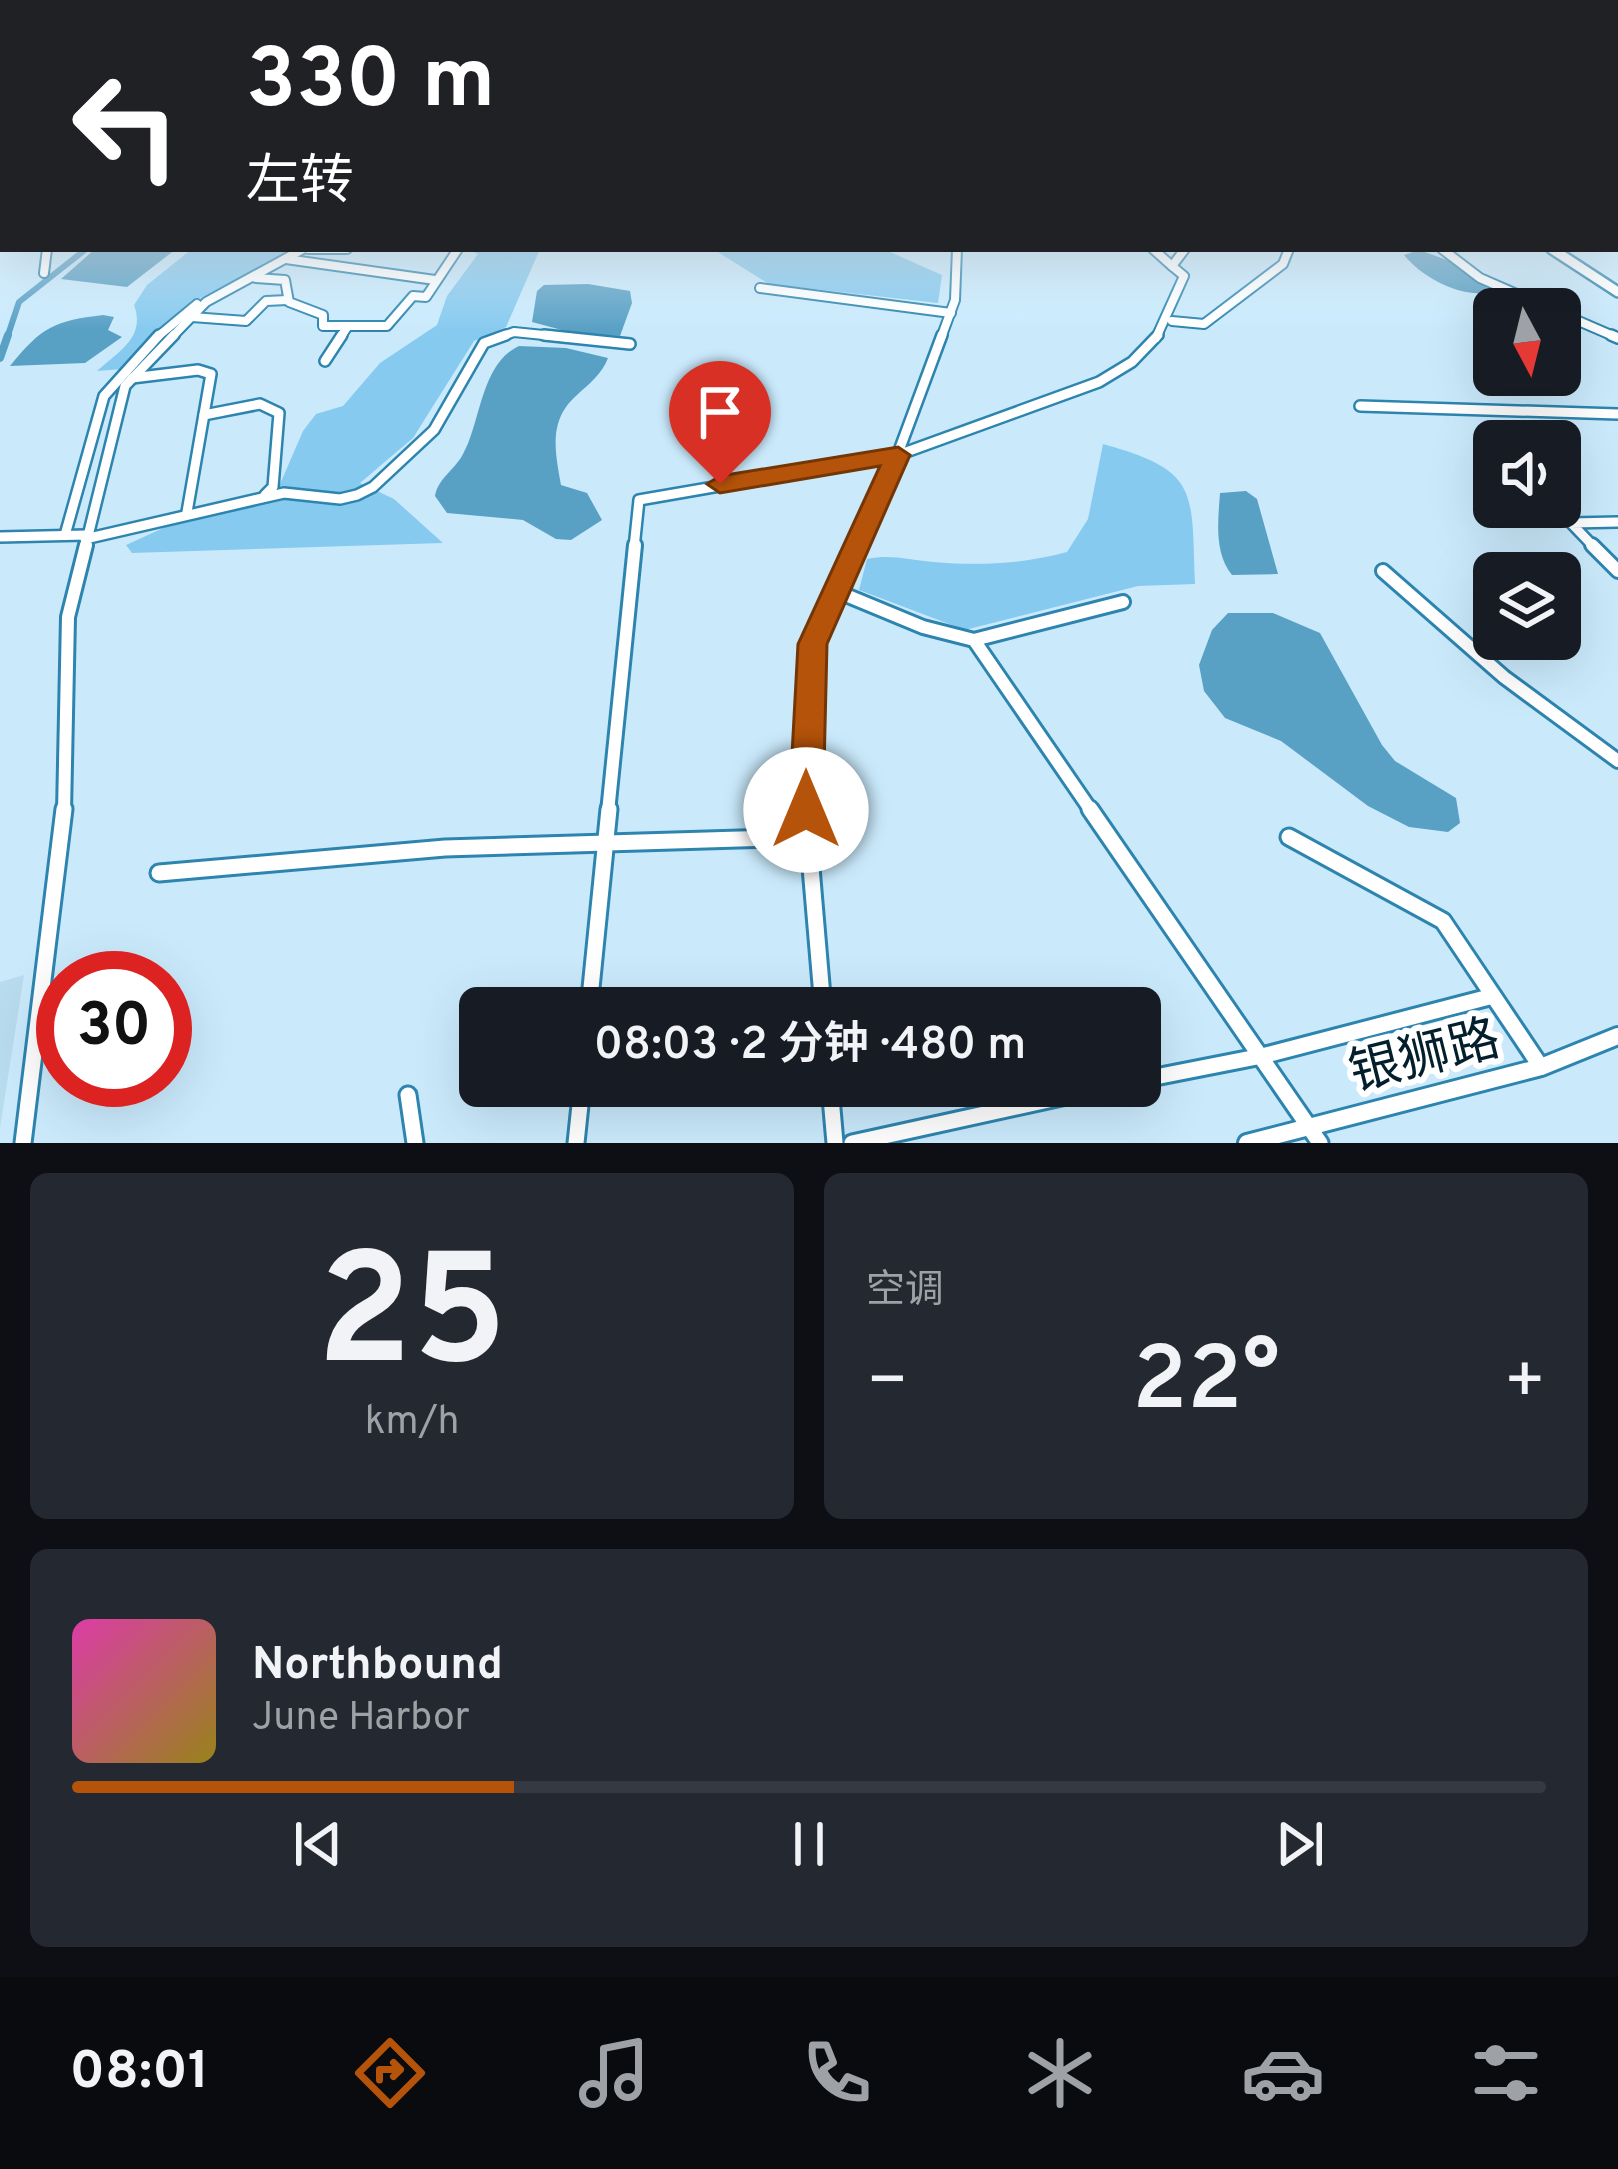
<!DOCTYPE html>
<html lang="zh">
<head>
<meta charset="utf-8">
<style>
  body { margin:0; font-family:Overpass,"Noto Sans SC",sans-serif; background:#242831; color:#f1f3f6; height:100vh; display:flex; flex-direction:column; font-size:45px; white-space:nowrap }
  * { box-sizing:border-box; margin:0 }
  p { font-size:39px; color:#9ea1a6 }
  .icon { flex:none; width:66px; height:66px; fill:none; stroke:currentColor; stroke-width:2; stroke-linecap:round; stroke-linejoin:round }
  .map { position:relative; height:1143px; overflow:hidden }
  .details { display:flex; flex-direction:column; gap:30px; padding:30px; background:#0d0f14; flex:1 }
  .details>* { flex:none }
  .top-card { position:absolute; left:0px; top:0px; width:1620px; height:252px; box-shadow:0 12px 48px #0002; background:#202124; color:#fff; overflow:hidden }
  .needle { width:78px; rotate:173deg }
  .controls { position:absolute; left:1473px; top:288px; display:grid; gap:24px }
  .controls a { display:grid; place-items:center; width:108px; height:108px; border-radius:18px; background:#171b24; box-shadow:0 12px 48px #0002; font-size:60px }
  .speed { position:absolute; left:36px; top:951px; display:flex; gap:24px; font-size:60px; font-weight:700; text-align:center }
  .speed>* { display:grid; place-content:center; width:156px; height:156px; border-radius:50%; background:#171b24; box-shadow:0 12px 48px #0002; line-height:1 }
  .speed .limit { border:18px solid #d22; background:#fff; color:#111 }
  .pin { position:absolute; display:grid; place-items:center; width:102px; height:102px; color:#fff; margin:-123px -51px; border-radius:50% 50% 50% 0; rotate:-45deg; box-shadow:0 0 12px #0007 }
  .pin .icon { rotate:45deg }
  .me { position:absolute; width:132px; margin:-66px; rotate:0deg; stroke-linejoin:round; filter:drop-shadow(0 0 9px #0008) }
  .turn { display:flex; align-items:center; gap:42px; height:252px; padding:0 48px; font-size:54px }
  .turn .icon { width:156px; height:156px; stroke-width:2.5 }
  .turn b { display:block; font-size:84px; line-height:102px }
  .big { font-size:90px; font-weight:600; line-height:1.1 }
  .details .widget { flex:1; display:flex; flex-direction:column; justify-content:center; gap:18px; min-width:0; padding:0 42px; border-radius:18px; background:#242831 }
  .details .dial { align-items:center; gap:0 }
  .dial b { font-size:156px; line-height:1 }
  .song { display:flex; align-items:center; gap:36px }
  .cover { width:144px; height:144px; border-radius:18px; background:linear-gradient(135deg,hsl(320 70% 55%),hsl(50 70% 35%)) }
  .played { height:12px; border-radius:6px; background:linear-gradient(90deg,#b45309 30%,#363941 30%) }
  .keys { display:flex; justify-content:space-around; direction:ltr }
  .heat { display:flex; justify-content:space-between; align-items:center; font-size:66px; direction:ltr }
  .details .tiles { flex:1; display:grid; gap:30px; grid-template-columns:1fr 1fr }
  .widget:last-child { grid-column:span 2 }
  .trip { position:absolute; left:459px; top:987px; width:702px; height:120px; border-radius:18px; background:#171b24; box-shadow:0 12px 48px #0002; font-weight:600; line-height:120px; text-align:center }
  .tab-bar { display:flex; height:192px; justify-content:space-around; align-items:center; background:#090b0e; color:#9ea1a6 }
  .tab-bar .icon { width:84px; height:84px }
  .tab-bar .current { color:#b45309 }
  .tab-bar b { font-size:54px; color:#f1f3f6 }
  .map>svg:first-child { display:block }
  .built { fill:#b8dbee }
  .green { fill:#87caef }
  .water { fill:#59a0c5 }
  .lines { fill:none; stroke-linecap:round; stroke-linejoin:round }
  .canal-far1 { stroke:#59a0c5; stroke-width:6 }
  .canal { stroke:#59a0c5; stroke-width:8 }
  .minor-far3-casing { stroke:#2d85af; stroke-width:12 }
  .minor-far2-casing { stroke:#2d85af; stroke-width:14 }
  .minor-far1-casing { stroke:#2d85af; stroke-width:18 }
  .minor-casing { stroke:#2d85af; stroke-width:21 }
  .major-far1-casing { stroke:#2d85af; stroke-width:14 }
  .major-casing { stroke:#2d85af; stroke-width:22 }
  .minor-far3 { stroke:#fff; stroke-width:8 }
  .minor-far2 { stroke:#fff; stroke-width:9 }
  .minor-far1 { stroke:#fff; stroke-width:12 }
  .minor { stroke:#fff; stroke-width:15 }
  .major-far1 { stroke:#fff; stroke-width:9 }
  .major { stroke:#fff; stroke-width:16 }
  .route { fill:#b45309; stroke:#753606; stroke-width:3 }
  .labels { text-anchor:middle; stroke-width:12; stroke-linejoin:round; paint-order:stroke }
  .near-street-label { font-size:51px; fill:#041f2c; stroke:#fff }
</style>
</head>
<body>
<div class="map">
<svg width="1618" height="1143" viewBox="0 0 1618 1143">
  <rect width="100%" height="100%" fill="#caeafc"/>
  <!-- built -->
  <path class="built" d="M24,975L0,1128V982Z"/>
  <!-- green -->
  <g class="green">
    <path d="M192,249H296L190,303L194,310L136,368L97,371C119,351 146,337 134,305L147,285Z"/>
    <path d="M467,249H540L506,327L474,341L413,438L360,483L394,499L443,543L132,553L126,545L183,519L277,491L303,431L316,414L343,406L380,363L437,325L447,296L478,254Z"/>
    <path d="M713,249H883L942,275L938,303L769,284Z"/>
    <path d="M1103,444C1201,471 1191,491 1195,584L1138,586L965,630L859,590L867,559C892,554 908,560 933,562C979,566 1023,564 1067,552L1088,519Z"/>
  </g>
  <!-- water -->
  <g class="water">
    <path d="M95,249H176L127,287L61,279Z"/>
    <path d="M1419,250L1450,261L1487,288L1482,293C1455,295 1421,276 1404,255Z"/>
    <path d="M588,284L630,291L632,303L620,336L573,333L532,322L537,291L544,285Z"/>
    <path d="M103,315L114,317L108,330L122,337L85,363L10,366C42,327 53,321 103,315Z"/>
    <path d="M519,346L566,348L608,358C602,374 590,383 577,395C548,420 555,451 561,485L587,493L602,520L571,540L556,539L523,520L447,513L435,496C438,479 453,471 462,456C481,424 480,364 519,346Z"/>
    <path d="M1246,491L1257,499L1278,574L1232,575C1214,553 1218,521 1220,493Z"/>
    <path d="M1228,613H1273L1320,633L1382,745L1395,761L1456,798L1460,823L1448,832L1409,827L1368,806L1281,741L1225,718L1204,691L1199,665L1212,630Z"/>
  </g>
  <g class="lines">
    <!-- canal-far1 -->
    <path class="canal-far1" d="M7,338L19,302L86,249"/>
    <!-- canal -->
    <path class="canal" d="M0,358L8,335"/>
    <!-- minor-far3 casing -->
    <g class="minor-far3-casing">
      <g id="minor-far3">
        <path d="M308,249H347"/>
        <path d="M1153,249L1172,266"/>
        <path d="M1442,249L1480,278L1551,309"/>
        <path d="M286,259L435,280"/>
        <path d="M44,273L47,249"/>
        <path d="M256,278L285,280L289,302L323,315V326H348"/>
        <path d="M760,288L951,313"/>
        <path d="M1560,313L1618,338"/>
        <path d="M192,317L246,321L266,301L287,300"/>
        <path d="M1172,321L1204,324L1283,264L1289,249"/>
        <path d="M156,338L197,304"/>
        <path d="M171,338L206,302L303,249"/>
        <path d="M340,338L348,326H387L413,296L426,297L458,249"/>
        <path d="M497,338L514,332L573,338"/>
        <path d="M941,338L955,300L957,249"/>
        <path d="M1156,338L1184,276L1172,266L1185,249"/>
      </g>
    </g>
    <!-- minor-far2 casing -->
    <g class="minor-far2-casing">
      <g id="minor-far2">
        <path d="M544,335L630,344"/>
        <path d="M1611,335L1618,338"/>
        <path d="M325,361L342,335"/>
        <path d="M132,378L198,370L211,374L187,512"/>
        <path d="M1360,406L1618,414"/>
        <path d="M204,415L260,404L279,413L273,487L265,495"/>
        <path d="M65,535L104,396L159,335"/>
        <path d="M0,537L86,535"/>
        <path d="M85,539L284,493L340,499L357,495L373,487L434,430L484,343L506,335"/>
        <path d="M85,548L125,386L174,335"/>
        <path d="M634,548L639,500L898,455L1099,382L1132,362L1158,335"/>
        <path d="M855,548L900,448L942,335"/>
        <path d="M1595,548L1571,523L1618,522"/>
      </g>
    </g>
    <!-- minor-far1 casing -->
    <g class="minor-far1-casing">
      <g id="minor-far1">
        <path d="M1592,545L1618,571"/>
        <path d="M1383,571L1504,677L1618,761"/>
        <path d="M836,591L923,627L974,640L1123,602"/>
        <path d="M974,640L1092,812"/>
        <path d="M64,812L68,617L86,545"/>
        <path d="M608,812L635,545"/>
        <path d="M806,812L812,643L856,545"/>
      </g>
    </g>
    <!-- minor casing -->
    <g class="minor-casing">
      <g id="minor">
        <path d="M806,809L823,1008"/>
        <path d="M1090,809L1320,1143"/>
        <path d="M1289,837L1443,921L1541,1067"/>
        <path d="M159,873L445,848L808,837"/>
        <path d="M589,1008L609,809"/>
        <path d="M1140,1080L1262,1056L1493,996"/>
        <path d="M830,1086L835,1143"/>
        <path d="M408,1095L415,1143"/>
        <path d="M23,1143L64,809"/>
        <path d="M576,1143L582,1086"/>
        <path d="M852,1143L1112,1086"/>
      </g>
    </g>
    <!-- major-far1 casing -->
    <g class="major-far1-casing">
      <path id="major-far1" d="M1552,249L1618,292"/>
    </g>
    <!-- major casing -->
    <g class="major-casing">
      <path id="major" d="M1247,1143L1541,1067L1618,1036"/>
    </g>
    <!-- minor-far3 -->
    <use href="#minor-far3" class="minor-far3"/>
    <!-- minor-far2 -->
    <use href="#minor-far2" class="minor-far2"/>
    <!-- minor-far1 -->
    <use href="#minor-far1" class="minor-far1"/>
    <!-- minor -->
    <use href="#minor" class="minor"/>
    <!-- major-far1 -->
    <use href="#major-far1" class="major-far1"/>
    <!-- major -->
    <use href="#major" class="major"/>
  </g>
  <!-- sky -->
  <linearGradient id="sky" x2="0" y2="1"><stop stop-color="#6facda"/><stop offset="0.52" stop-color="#e7f6fe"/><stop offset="1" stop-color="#e7f6fe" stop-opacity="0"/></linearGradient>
  <rect width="1618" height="330" fill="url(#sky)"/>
  <!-- route -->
  <path class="route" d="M898,447L910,455L827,644L823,810L818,821L806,826L794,821L789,810L798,644L880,466L720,493L707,484L720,476Z"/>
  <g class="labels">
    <!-- near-street labels -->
    <g class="near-street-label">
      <text transform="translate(1424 1054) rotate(-14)" y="18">银狮路</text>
    </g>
  </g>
</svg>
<div class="controls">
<a><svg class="needle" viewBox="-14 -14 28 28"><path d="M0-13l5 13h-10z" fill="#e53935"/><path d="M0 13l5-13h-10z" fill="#9ea1a6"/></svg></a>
<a><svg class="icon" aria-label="sound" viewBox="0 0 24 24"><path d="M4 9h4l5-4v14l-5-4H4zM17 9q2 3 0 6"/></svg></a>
<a><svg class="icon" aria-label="layers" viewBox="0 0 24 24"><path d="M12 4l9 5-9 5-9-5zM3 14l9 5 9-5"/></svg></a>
</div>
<div class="speed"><div class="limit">30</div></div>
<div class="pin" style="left:720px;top:484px;background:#d93025"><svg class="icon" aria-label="arrive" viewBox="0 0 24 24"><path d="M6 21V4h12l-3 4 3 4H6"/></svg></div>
<svg class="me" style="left:806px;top:810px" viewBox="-20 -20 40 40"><circle r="19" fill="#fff"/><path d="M0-13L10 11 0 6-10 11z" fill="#b45309"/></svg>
<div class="trip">08:03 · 2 分钟 · 480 m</div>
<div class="top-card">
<div class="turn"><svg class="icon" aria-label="left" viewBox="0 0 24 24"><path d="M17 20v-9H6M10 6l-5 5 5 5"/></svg><div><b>330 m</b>左转</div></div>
</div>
</div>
<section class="details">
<div class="tiles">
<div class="widget dial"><b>25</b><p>km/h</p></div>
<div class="widget"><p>空调</p>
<div class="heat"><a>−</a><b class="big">22°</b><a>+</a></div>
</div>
<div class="widget">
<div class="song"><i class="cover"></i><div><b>Northbound</b><p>June Harbor</p></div></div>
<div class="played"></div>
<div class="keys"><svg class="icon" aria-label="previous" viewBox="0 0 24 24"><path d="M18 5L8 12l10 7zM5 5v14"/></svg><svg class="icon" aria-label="pause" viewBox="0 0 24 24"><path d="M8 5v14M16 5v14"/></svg><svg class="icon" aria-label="next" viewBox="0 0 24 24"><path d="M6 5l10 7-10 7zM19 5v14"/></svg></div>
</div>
</div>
</section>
<nav class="tab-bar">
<b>08:01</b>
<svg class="icon current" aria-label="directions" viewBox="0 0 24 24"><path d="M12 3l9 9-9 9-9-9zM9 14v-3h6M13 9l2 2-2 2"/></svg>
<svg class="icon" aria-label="music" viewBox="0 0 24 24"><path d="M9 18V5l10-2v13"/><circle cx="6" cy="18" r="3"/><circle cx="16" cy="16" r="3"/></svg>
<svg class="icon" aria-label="phone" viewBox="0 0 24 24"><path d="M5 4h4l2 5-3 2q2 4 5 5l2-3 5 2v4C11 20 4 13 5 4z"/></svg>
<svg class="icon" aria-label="climate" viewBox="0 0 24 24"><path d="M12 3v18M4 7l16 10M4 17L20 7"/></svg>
<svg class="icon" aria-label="car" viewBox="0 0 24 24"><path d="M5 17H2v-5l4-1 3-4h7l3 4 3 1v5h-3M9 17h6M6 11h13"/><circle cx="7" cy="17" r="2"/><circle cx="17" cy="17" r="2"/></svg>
<svg class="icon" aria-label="filters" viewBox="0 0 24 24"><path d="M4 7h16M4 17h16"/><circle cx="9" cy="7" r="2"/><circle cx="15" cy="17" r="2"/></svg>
</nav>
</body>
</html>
